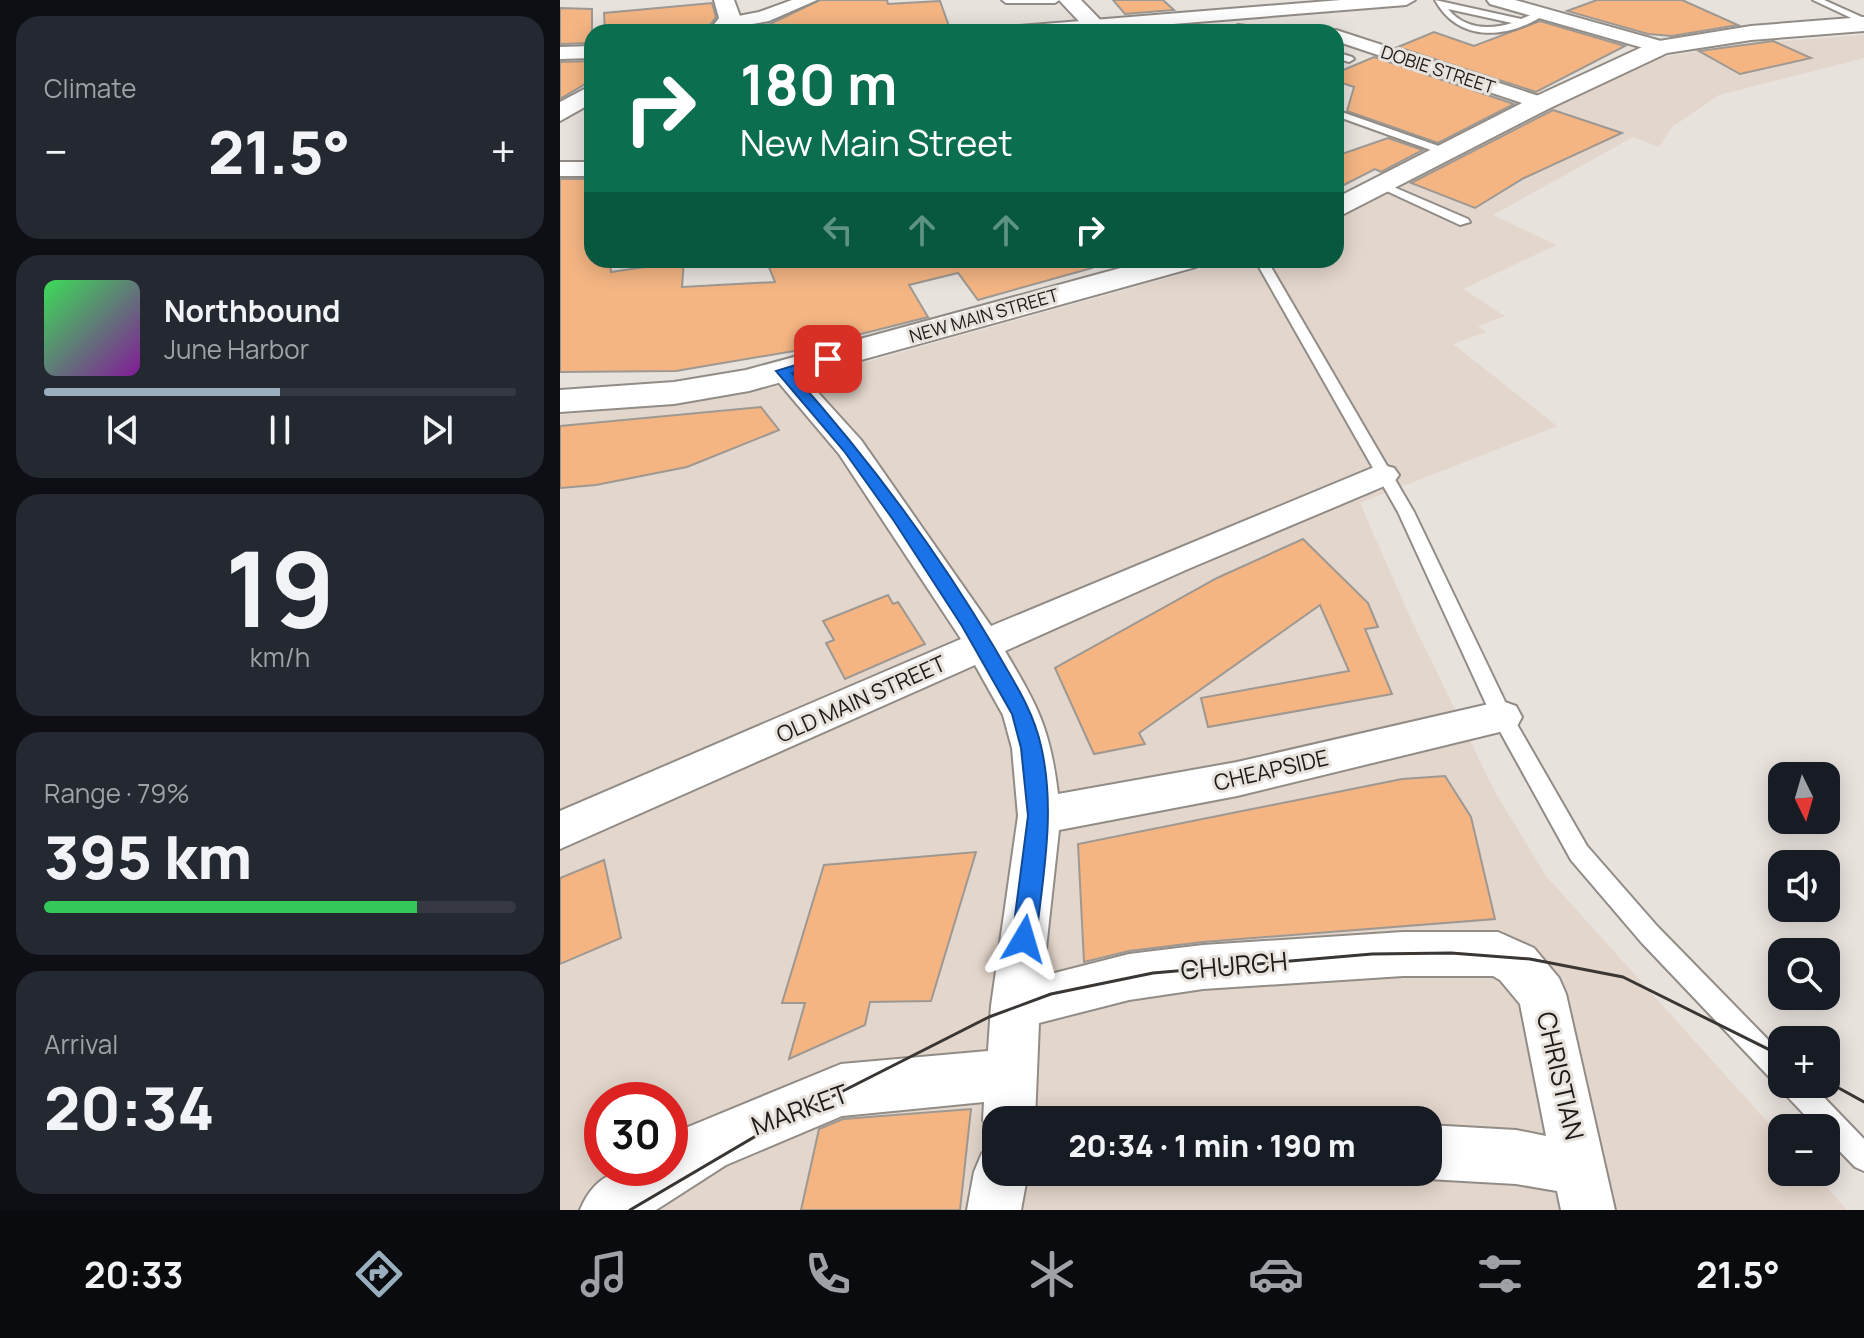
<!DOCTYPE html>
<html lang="en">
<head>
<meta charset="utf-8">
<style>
  body { margin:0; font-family:Manrope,sans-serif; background:#242831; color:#f1f3f6; height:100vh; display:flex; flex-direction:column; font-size:30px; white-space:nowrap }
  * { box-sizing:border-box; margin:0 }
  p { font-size:26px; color:#9ea1a6 }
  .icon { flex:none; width:44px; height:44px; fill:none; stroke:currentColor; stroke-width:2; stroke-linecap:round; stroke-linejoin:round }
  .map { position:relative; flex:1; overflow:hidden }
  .sheet { display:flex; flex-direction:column; gap:16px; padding:16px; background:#0d0f14; width:560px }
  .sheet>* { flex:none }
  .hud { position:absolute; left:24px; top:24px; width:760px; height:244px; border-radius:24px; box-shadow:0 4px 20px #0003; background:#0b6e4f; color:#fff; overflow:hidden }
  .needle { width:52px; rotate:175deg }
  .fabs { position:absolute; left:1208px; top:762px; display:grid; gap:16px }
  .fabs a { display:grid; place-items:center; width:72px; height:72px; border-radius:16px; background:#171b24; box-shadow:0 4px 20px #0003; font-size:40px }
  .speed { position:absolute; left:24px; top:1082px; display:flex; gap:16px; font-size:40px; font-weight:700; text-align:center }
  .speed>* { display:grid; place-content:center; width:104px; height:104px; border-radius:50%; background:#171b24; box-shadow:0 4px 20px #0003; line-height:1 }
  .speed .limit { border:12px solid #d22; background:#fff; color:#111 }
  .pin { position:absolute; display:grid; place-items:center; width:68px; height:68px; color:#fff; margin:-34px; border-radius:16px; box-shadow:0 4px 12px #0006 }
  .me { position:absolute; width:88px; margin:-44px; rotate:7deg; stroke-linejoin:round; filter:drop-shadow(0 0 6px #0008) }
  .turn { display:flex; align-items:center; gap:28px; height:168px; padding:0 24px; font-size:36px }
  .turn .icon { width:104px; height:104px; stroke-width:2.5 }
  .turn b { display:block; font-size:56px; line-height:68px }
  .lanes { display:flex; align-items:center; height:76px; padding:0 24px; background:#0003; justify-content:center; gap:40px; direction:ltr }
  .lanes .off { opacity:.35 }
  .big { font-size:60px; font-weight:800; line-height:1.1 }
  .sheet .widget { flex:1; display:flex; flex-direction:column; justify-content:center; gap:12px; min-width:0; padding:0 28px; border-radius:24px; background:#242831 }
  .sheet .dial { align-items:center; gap:0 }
  .dial b { font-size:104px; line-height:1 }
  .song { display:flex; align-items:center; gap:24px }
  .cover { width:96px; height:96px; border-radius:12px; background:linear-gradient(135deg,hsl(130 70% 55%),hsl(290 70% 35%)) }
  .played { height:8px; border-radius:4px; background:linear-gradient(90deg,#99afbe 50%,#363941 50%) }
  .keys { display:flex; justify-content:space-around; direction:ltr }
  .heat { display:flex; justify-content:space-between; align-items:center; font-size:44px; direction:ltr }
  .charge { height:12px; border-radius:6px; background:linear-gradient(90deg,#34c759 79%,#363941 0) }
  .trip { position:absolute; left:422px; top:1106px; width:460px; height:80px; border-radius:24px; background:#171b24; box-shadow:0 4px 20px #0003; font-weight:800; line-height:80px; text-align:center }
  .menu { display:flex; height:128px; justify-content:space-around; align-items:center; background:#090b0e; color:#9ea1a6 }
  .menu .icon { width:56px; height:56px }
  .menu .selected { color:#99afbe }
  .menu b { font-size:36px; color:#f1f3f6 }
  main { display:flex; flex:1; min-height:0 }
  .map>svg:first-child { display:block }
  .built { fill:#e3d6cc; fill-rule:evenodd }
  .building { fill:#f4b583; stroke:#9e9893; stroke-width:2 }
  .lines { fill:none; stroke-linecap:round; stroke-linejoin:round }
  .service-casing { stroke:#928c87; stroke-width:4 }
  .minor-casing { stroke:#928c87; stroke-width:4 }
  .tertiary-casing { stroke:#928c87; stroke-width:4 }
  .service { fill:#fff; fill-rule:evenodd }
  .minor { fill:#fff; fill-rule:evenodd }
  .tertiary { fill:#fff; fill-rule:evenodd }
  .tram { stroke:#393634; stroke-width:3 }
  .route { fill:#1a73e8; stroke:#114b97; stroke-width:2 }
  .labels { text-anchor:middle; stroke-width:6; stroke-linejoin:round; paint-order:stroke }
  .far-street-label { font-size:18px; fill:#1d1a19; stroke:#e8e2dd }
  .street-label { font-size:22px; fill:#1d1a19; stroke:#e8e2dd }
  .near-street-label { font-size:26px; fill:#1d1a19; stroke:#e8e2dd }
</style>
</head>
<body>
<main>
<section class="sheet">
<div class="widget"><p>Climate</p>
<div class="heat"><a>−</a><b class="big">21.5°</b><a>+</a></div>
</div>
<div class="widget">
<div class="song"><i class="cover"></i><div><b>Northbound</b><p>June Harbor</p></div></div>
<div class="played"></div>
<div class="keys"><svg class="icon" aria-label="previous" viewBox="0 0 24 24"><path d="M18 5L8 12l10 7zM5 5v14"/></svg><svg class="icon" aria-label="pause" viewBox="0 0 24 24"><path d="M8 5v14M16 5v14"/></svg><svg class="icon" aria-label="next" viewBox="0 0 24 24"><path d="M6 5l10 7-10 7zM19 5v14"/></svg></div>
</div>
<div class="widget dial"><b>19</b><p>km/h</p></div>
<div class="widget"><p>Range · 79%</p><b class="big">395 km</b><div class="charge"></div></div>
<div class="widget"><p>Arrival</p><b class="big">20:34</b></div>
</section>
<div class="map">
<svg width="1304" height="1210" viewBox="0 0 1304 1210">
  <rect width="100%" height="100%" fill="#e8e2dd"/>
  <!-- built -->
  <path class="built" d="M1304,35V58L1159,95L1112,127L1099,147L1073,137L933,215L996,245L903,289L945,316L918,326L926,332L893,344L997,426L800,503L849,615L935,792L986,876L1222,1138V1172H1253L1287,1210H0V415L98,406L184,394L227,384L672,260H776V220L976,115L1096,58L1185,44ZM42,1100H110V1168H42ZM436,1120H868V1172H436Z"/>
  <!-- building -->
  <g class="building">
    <path d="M260,0H327L328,4L380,1L390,29L345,32H175L210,24Z"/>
    <path d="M553,0H603L614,10L565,14Z"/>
    <path d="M1037,0H1122L1178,25L1112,36L1088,34L1007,11Z"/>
    <path d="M152,3L156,17L145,32H45L44,13Z"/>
    <path d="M0,8L32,9V43L0,44Z"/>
    <path d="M980,21L1065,46L976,92L838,47L874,32L914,46Z"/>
    <path d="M1213,41L1251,58L1180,74L1139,51Z"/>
    <path d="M814,57L954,104L878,143L787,111L794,87L776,81V73Z"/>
    <path d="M32,61V80L0,99V62Z"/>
    <path d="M993,110L1062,133L964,178L915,208L851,183Z"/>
    <path d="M828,138L863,150L821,172L815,169L776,189V156Z"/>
    <path d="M0,179H32V260H50L51,272L124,261L122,287L215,282L206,260H531L532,268L418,300L398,273L349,285L368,317L234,351L116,371L0,372Z"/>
    <path d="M201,407L219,430L127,467L36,485L0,488V426Z"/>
    <path d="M743,539L808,603L818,627L805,629L832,694L648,727L641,698L789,671L760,605L579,733L585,744L534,754L495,668L657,578Z"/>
    <path d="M328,595L333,604L338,602L365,644L285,679L266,643L274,640L263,621Z"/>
    <path d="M885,776L911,817L935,919L643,942L569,951L524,962L518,844L842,779Z"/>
    <path d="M416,852L371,1001L310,1002L305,1025L229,1059L245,1003H222L264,865Z"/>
    <path d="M44,860L61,938L0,964V878Z"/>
    <path d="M411,1109L400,1210H241L259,1129L283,1119Z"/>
  </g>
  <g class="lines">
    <!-- service casing -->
    <g class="service-casing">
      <g id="service">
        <path d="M442,0H499L495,3H446Z"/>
        <path d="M875,0L961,19L983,10L987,13C950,39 899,44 875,0ZM888,9L952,23C929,30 904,29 888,9Z"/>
        <path d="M1253,0H1264L1304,18V24Z"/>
        <path d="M678,25L710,29L715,32H663Z"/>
        <path d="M776,52L792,57L794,59L789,62L776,58Z"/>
        <path d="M776,110L890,150L891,152L882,154L776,116Z"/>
        <path d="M822,182L908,219L910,222L900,225L818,187L816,185Z"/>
        <path d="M695,260H707L854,512L951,714L1027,846L1097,926L1222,1054V1084H1251L1304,1139V1171L1295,1167L1266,1137V1128H1257L1224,1093L1220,1084L1213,1081L1081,942L1011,860L932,717L838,512Z"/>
      </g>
    </g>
    <!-- minor casing -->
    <g class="minor-casing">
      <g id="minor">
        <path d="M232,0H257L209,21L169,28L160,23L163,19L199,12Z"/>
        <path d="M781,0H855L846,5L514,32H438L447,27Z"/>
        <path d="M927,0H955L1108,43L1110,47L1108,51H1094L930,4Z"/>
        <path d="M776,30L988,99L991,103L988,107H974L776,41V32H769Z"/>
        <path d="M32,46V58L0,59V47Z"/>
        <rect x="0" y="162" width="32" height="14"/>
        <path d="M223,362L233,365L301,440L431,626L812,468L823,465L834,468L839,475L834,482L628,569L445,651C478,707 490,728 498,794L677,762L942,701L956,706L962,717L956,728L677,796L499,830L483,976L569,954L643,945L843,932H938L974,948L999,978L1006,994L1055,1210H1001L997,1191L956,1184L868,1179L852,1172H868V1125L956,1130L986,1136L960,1004L940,980L933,976H843L643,989L569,1000L479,1023L475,1120H436V1141L431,1138L423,1120L424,1102L282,1116L166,1165L96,1210H20C38,1166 69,1168 110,1168V1139L128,1127L281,1064L428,1051L431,1006L458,816L452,748L443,715L415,665L0,849V811L401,639L279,454L209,371L213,365Z"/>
        <path d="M436,1147V1172H468L461,1210H407L414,1172L422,1153Z"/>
      </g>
    </g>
    <!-- tertiary casing -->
    <g class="tertiary-casing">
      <g id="tertiary">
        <path d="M154,0H174L181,19L171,32H148L159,18Z"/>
        <path d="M499,0H521L552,32H529Z"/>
        <path d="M1304,17V31L1191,40L1107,53L990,108L776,218V198L972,98L1093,42L1191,26Z"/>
        <path d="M32,85V103L0,121V102Z"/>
        <path d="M590,260H640L636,267L189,391L114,404L0,412V390L114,382L186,370Z"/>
      </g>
    </g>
    <!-- service -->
    <use href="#service" class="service"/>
    <!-- minor -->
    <use href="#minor" class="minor"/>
    <!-- tertiary -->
    <use href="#tertiary" class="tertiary"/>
    <!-- tram -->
    <g class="tram">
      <path d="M1266,1081L1304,1102"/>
      <path d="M70,1210L206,1130L429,1017L491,994L593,973L812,954L891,953L970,959L1063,977L1222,1056"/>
    </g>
  </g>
  <!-- route -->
  <path class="route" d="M268,355L275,359L273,362L232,373C308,458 376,549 434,647C452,679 473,709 481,746C496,810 483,875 476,939L472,947L464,950L455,947L452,939L468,816L461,748L452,714L402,626L334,521L284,451L216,371Z"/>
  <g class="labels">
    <!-- far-street labels -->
    <g class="far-street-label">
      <text transform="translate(878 70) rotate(18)" y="6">DOBIE STREET</text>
      <text transform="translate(424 316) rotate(-16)" y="6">NEW MAIN STREET</text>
    </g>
    <!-- street labels -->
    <g class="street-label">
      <text transform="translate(301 699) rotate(-24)" y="8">OLD MAIN STREET</text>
      <text transform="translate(711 770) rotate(-13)" y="8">CHEAPSIDE</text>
    </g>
    <!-- near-street labels -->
    <g class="near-street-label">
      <text transform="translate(674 966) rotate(-5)" y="9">CHURCH</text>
      <text transform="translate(1000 1076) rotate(77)" y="9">CHRISTIAN</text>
      <text transform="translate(240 1110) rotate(-20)" y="9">MARKET</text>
    </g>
  </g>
</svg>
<div class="fabs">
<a><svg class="needle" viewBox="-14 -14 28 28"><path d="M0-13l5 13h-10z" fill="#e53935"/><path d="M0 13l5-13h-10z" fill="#9ea1a6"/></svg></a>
<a><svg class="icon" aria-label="sound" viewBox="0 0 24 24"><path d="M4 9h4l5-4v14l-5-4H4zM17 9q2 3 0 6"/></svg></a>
<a><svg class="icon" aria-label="search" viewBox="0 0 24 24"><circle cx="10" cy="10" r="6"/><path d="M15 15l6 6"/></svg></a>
<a>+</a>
<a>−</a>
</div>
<div class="speed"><div class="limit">30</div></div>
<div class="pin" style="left:268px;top:359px;background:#d93025"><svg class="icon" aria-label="arrive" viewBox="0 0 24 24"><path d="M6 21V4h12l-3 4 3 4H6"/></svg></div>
<svg class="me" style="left:464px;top:939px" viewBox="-20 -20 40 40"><path d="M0-17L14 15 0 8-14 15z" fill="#1a73e8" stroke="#fff" stroke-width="4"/></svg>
<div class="trip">20:34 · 1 min · 190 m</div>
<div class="hud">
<div class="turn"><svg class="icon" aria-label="right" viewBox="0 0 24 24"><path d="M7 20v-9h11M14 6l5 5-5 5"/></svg><div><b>180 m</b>New Main Street</div></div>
<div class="lanes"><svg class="icon off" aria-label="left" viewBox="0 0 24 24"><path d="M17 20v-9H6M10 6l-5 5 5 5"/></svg><svg class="icon off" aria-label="ahead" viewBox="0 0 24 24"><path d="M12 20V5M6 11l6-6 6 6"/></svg><svg class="icon off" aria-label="ahead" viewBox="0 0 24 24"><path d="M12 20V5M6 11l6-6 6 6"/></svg><svg class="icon" aria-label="right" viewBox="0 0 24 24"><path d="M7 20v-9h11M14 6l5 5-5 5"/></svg></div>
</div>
</div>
</main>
<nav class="menu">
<b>20:33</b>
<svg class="icon selected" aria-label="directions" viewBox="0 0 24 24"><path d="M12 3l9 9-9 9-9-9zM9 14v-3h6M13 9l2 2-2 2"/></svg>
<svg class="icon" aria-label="music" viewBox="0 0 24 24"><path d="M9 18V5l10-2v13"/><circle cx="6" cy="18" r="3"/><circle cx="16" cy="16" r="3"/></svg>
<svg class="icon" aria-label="phone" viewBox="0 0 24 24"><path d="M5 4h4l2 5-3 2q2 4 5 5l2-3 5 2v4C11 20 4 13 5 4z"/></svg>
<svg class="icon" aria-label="climate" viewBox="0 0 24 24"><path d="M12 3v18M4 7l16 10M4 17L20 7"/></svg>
<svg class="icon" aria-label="car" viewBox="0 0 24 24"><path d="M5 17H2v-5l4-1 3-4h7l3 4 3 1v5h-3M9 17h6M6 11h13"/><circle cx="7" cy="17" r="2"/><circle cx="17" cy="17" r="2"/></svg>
<svg class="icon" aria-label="filters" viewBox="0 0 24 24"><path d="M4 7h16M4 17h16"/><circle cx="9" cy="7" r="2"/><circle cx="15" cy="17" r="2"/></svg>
<b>21.5°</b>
</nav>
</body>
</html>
